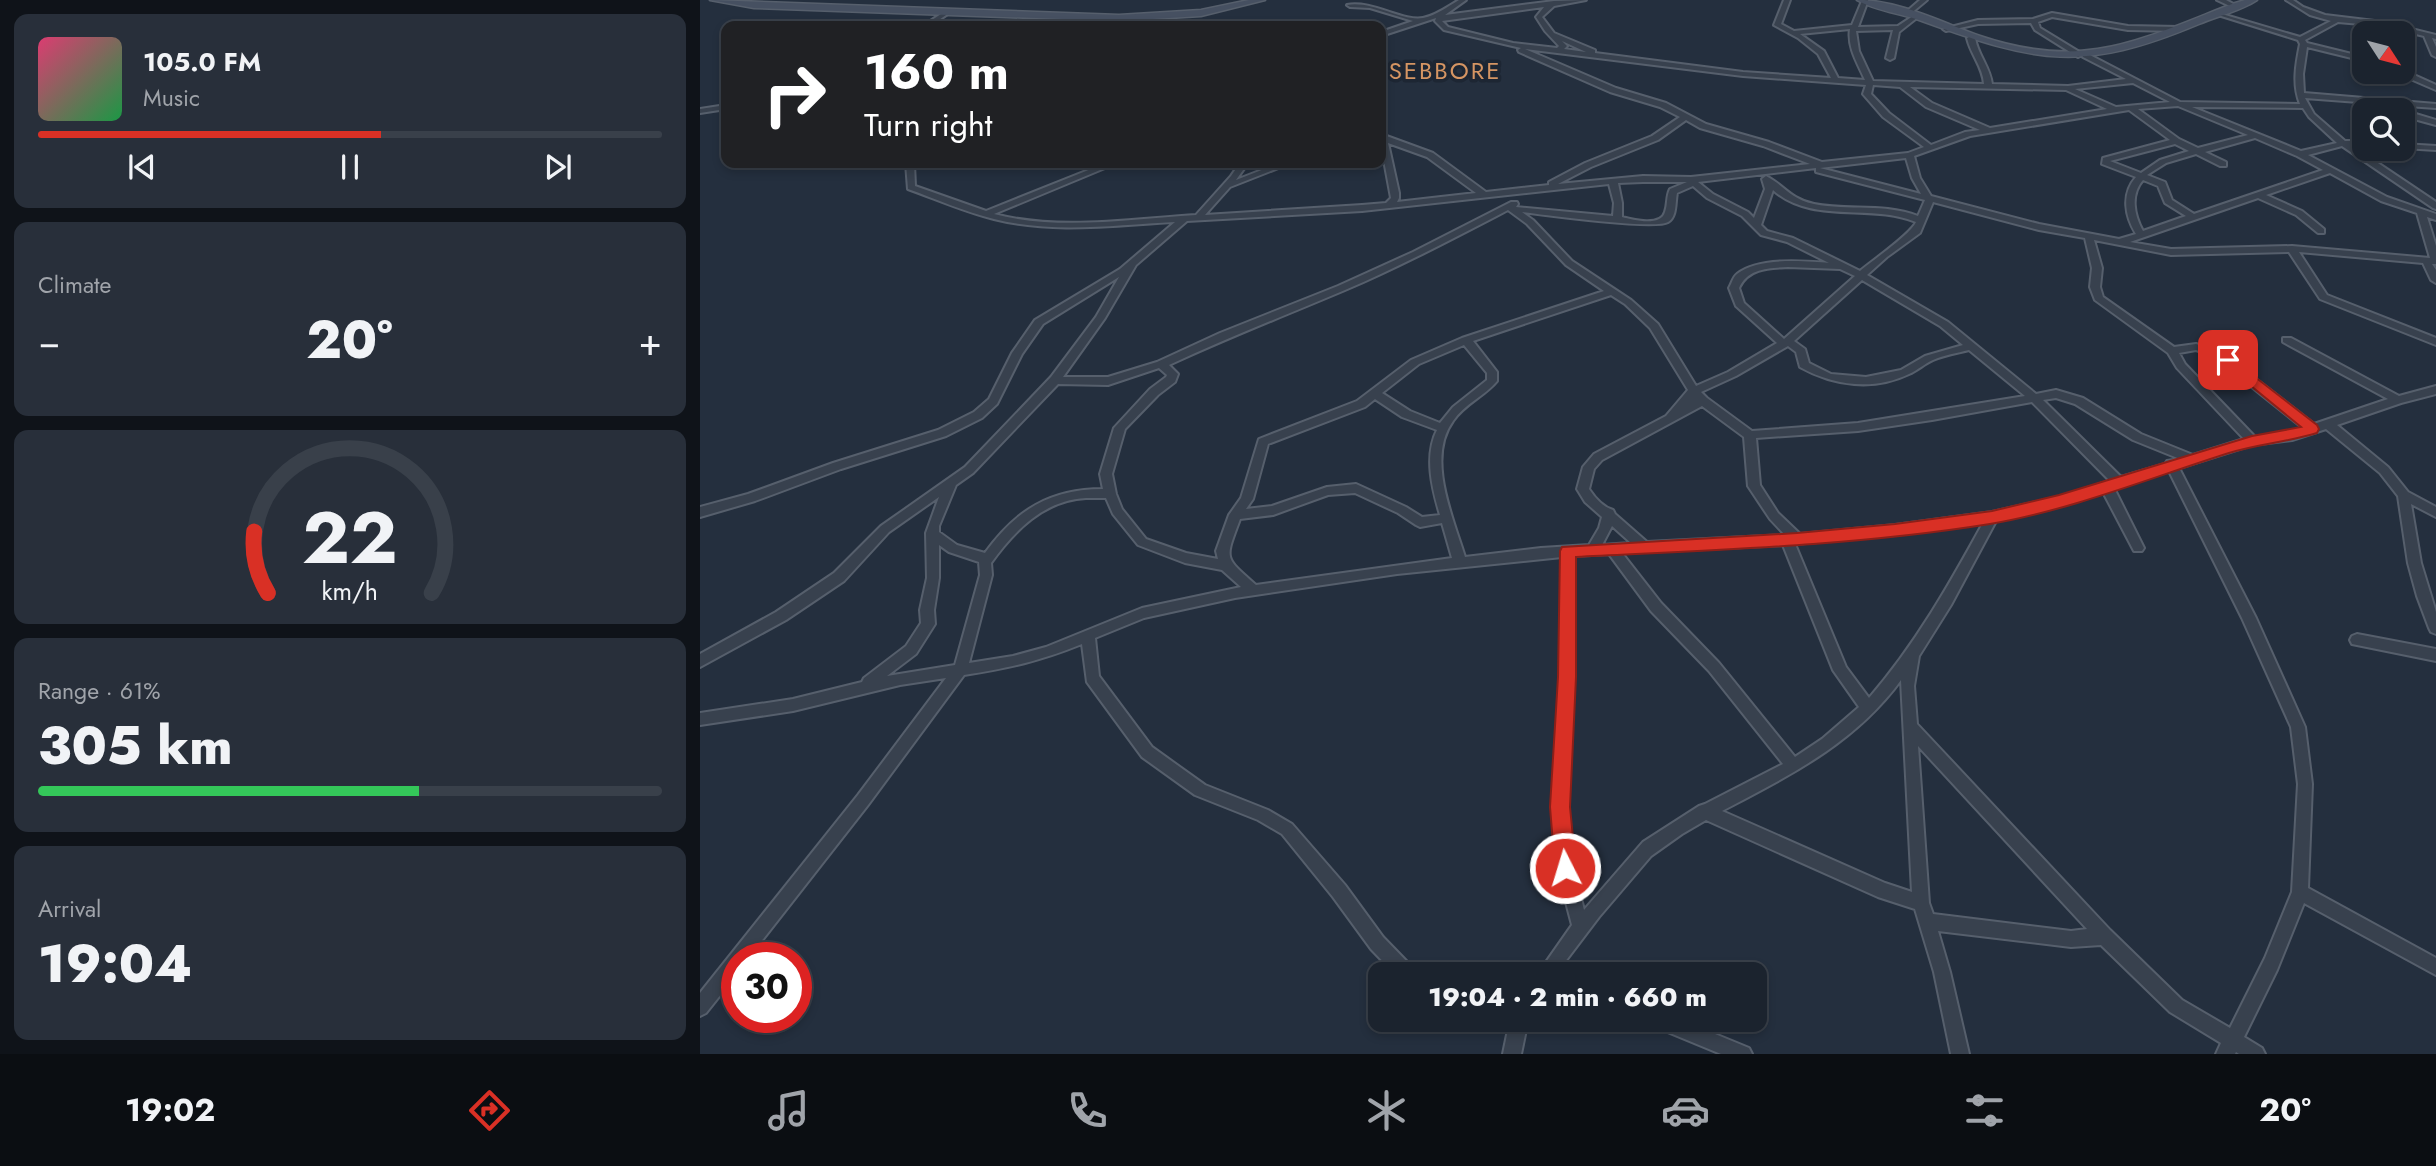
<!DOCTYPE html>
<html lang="en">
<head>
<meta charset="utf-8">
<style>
  body { margin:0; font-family:Jost,sans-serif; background:#282f3a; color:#f1f3f6; height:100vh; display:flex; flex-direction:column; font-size:26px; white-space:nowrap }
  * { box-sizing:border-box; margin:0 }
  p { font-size:23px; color:#a0a4aa }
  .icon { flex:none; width:38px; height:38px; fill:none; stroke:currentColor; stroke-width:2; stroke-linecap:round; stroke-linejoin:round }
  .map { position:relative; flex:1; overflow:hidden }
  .details { display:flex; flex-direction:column; gap:14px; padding:14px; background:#0f1319; width:700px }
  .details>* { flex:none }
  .banner { position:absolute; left:21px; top:21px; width:665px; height:147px; border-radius:14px; box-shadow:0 4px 10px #0003,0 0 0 2px #39404a; background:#202124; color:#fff; overflow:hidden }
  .needle { width:46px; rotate:126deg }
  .tools { position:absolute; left:1652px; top:21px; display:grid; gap:14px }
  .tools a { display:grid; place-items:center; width:63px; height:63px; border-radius:14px; background:#1b232e; box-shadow:0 4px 10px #0003,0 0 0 2px #39404a; font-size:35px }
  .speed { position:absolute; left:21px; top:942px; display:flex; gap:14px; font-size:35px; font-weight:700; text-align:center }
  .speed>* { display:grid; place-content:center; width:91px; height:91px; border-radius:50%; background:#1b232e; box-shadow:0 4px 10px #0003,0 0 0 2px #39404a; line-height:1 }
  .speed .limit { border:10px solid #d22; background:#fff; color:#111 }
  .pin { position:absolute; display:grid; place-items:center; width:60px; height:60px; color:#fff; margin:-30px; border-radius:14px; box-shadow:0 4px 10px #0006 }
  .me { position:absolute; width:77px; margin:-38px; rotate:355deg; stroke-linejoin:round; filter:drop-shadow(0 0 5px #0008) }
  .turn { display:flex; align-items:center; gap:24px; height:147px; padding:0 28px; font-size:32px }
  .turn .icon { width:91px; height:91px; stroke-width:2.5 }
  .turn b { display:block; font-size:49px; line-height:60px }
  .big { font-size:52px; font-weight:800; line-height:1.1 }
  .details .widget { flex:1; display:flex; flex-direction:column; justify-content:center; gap:10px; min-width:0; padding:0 24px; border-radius:14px; background:#282f3a }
  .details .dial { align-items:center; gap:0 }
  .dial svg { height:182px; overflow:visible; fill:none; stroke:#39404a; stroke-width:7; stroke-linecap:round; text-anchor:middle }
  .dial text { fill:#f1f3f6; stroke:none }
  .song { display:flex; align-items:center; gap:21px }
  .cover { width:84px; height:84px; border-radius:10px; background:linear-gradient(135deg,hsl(340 70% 55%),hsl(140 70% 35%)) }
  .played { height:7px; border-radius:4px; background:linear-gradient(90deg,#d93025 55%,#39404a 55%) }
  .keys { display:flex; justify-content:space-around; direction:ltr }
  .heat { display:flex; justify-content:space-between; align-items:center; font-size:38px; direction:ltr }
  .charge { height:10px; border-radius:5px; background:linear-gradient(90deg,#34c759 61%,#39404a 0) }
  .trip { position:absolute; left:668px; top:962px; width:399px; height:70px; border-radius:14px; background:#1b232e; box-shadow:0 4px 10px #0003,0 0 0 2px #39404a; font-weight:800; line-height:70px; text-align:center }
  .tabs { display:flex; height:112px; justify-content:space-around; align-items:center; background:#0b0e12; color:#a0a4aa }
  .tabs .icon { width:49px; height:49px }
  .tabs .active { color:#d93025 }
  .tabs b { font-size:32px; color:#f1f3f6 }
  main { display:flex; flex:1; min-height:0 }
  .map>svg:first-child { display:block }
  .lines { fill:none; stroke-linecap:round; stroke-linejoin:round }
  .street-casing { stroke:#565f6c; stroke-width:4 }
  .secondary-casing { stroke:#565f6c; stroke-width:3 }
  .street { fill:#38414e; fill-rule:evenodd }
  .secondary { fill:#465061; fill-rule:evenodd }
  .route { fill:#d93025; stroke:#8d1f18; stroke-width:2 }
  .labels { text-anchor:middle; stroke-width:7; stroke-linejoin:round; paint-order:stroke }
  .far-quarter-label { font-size:24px; letter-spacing:2px; fill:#d59563; stroke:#1d2633 }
</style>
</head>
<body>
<main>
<section class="details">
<div class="widget">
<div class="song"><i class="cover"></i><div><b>105.0 FM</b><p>Music</p></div></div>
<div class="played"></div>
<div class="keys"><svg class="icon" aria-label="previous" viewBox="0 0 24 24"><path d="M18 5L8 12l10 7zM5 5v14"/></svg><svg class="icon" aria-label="pause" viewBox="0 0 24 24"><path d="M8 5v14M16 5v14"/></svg><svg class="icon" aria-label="next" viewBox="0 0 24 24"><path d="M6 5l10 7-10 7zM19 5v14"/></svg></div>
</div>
<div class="widget"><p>Climate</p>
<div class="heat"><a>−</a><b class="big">20°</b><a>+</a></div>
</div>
<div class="widget dial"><svg viewBox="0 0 100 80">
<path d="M14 69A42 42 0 1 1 86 69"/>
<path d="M14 69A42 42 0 0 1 8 42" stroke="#d93025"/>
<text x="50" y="56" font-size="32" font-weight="700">22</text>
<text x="50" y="72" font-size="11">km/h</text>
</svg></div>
<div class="widget"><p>Range · 61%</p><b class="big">305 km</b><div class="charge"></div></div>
<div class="widget"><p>Arrival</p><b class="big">19:04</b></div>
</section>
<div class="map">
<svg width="1736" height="1054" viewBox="0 0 1736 1054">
  <rect width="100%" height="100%" fill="#242f3e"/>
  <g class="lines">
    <!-- street casing -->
    <g class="street-casing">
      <g id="street">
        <path d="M759,0H766L745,15L854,1L886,0L854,6L842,17L854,33L895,50V53L1043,72L1131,78L1118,54L1098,38L1074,25L1084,0H1090L1081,24L1094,31L1152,25L1162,1L1168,0L1158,27L1198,26L1213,16L1218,17L1199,32L1194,58L1190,60L1186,58L1193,30L1156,31L1159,51L1173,81L1284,84C1283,67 1271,55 1267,38L1271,36L1275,38C1278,55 1290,67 1292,84L1368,86L1426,79L1383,57L1382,55L1386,53L1480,102L1600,104C1592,84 1596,64 1600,44L1598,40L1515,14V12L1600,37L1631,21L1610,15L1586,0H1593L1603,7L1625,15L1683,22L1736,35V39L1732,38L1736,47V57L1732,55L1724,36L1683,26L1638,22L1605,40L1607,43L1664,57V61L1607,47L1603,74L1604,93L1736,104V108L1707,106L1709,112L1736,120V125L1703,116V110H1701L1698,105L1605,98L1614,114L1645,141H1664V145H1651L1736,202V209L1733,208L1642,146L1608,155L1687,197L1736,214V220L1727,217L1736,246V264H1732L1736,270V283L1731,280L1723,263L1599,252L1627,295L1736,338V345L1620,299L1589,252L1471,255L1394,240L1402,268L1400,287L1403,297L1474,347L1496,344L1521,352L1614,424L1688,399L1583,342V338H1591L1699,396L1736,386V394L1701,403L1637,425L1688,467L1708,492L1736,507V517L1711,504L1721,563L1736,612V634L1731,632L1729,628L1717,596L1708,563L1698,496L1680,473L1626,429L1592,440L1552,445L1479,468L1556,618L1605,727L1612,784L1608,888L1736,958V975L1604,903L1577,970L1544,1037L1562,1048L1565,1054H1539L1536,1052L1535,1054H1516L1521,1043L1470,1012L1401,945L1371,947L1238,931L1250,972L1269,1054H1251L1234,972L1215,909L1178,897L1006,820L982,834L951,856L899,917L855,975H837L872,925L857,868L852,807L860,677L862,557L697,574L535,598L444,618L395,638L399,676L452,747L505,785L568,810L592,824L645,885L683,937L714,969L716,975H696L671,949L633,897L582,834L558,820L495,795L442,757L387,682L382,644C340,661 309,668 264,675L168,805L49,957H37V974L6,1013L0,1016V993L158,795L246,678L200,685L93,711L0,725V713L93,699L162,682L164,678L206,646L221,623L220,610L227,578L226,533L239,497L189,532L144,581L86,620L0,667V654L76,612L134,573L181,526L265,467L351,377L396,317L419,277L343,324L322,354L297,404L282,418L246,436L141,469L55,501L0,517V507L48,494L133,463L238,430L274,412L289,399L312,353L335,320L420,269L475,222C415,225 353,234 294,219C265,212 236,199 208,189L206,163H214L215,186L286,211L406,163H417L294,214C359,231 430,219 496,215L531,176L540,163H548L536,180L580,163H591L530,187L505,215L662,205L686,203L691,198L681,144V134L733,153L786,192L849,185V182L885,163L952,136L980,117L960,107L910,92L819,52L818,50L821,48L744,30L735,21L736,18L681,36V32L713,21L670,8L650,7L647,5C672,0 703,22 723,18C737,15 747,7 759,0ZM844,7L836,17L845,31L859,46L857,48L813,43L748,27L742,21ZM1150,29C1147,47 1158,64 1165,80L1138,78L1124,51L1100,34ZM862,41L886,52L864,49L867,46ZM825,49L1043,76L1166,85L1163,94L1183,117L1224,147L1208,153L1122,162L1069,142L1006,124L966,103L916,88ZM1433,83L1470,102L1416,107L1375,89ZM1173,85L1200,87L1226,107L1280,130L1265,132L1231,145L1189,113L1171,94ZM1210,87L1366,90L1407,109L1290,128L1232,103ZM1478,106L1548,135L1498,148L1479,139L1438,109ZM1492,107L1603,108L1609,117L1637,143L1601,151ZM1429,110L1470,140L1403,158L1402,164L1436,177C1421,194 1425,216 1436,234L1419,239L1339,224L1231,196L1220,178L1214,156L1270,136ZM986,120L1000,128L1063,146L1110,164L991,177L943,176L858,184L891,167L958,140ZM1555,138L1597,156L1623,170L1494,214L1472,200L1465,182L1447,175L1466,163L1496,154L1520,166H1526V162L1505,152ZM688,143L727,157L776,193L697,202L699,198V193ZM1475,144L1489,151L1460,160L1441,173L1410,161ZM1206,158L1212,178L1221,194L1120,168ZM1116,168V172L1225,200L1218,216C1184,203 1149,211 1114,204C1090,199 1084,185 1066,176L1062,179L1065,189L1054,218L1048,212L1013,194L998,182ZM1630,173L1681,201L1717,213L1730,258L1592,246L1471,249L1430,242L1558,198L1596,215L1618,233H1624V229L1602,211L1566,195ZM1443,180L1458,186L1465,203L1486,216L1443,231C1434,215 1430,195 1443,180ZM943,182H987L970,189C966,197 968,204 965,212C961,227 933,220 922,217V203L918,183ZM909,184L914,203L913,216L816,207L818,204L817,202H811L713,252L638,286L520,333L457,362L408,377H363L405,318L436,265L487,221L662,211ZM993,186L1007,198L1042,216L1061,235L1087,242L1129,263C1105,261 1058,257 1037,274C1033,277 1032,283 1029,288L1036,306L1077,343L1028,372L996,386L958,324L931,300L872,261L833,220L822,212C845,215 955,230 968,222C977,217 975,202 977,193ZM1073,190C1112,225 1170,203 1216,222C1211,234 1173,260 1160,271L1093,238L1067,231L1061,225ZM1233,202L1339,230L1385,238L1392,268L1390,287L1395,300L1468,353L1477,368L1544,439L1493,455L1441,434L1383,398L1356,390L1336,394L1248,322L1167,275L1187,257L1220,233ZM808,210L827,224L866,265L904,291L762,338L711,360L657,401L559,439L541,498L529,515L516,551L518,559L486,553L446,539L422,509L416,494L412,474L425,429L458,395L475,382L478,374L469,365C527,338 586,315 645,290C701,266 754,238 808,210ZM1088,267L1140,269L1155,276L1084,339L1044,303L1039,288C1048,268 1069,268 1088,267ZM1162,280L1240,326L1263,345L1225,356L1201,370L1166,377L1131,374L1109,363L1105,349L1094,341ZM911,295L925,304L950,328L988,390L966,416L894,454L883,467L877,489L885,502L902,517L899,528L889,545L841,548L765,557C753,518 726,458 753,421C764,404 785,396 797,381V372L773,341ZM764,345L787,373V380L753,407L740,423L710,411L682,393L719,364ZM1088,346L1096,352L1100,367C1134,386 1174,391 1209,374C1218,370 1224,364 1233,360C1244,355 1257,353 1269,350L1325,396L1158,423L1052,431L1007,398L1001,392L1036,376ZM1496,350L1513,356L1603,428L1591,432L1555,437L1485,364L1479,353ZM459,368L467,375L466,377L450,389L414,428L400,474L403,489C350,489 316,510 285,553L257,545L239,532V526L256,485L273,473L358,384L408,385ZM1356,398L1375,404L1433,440L1480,459L1467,461L1465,464L1421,477L1343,400ZM675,399L702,417L737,430C724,456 732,488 740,515L722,517L706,507L656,484L627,487L572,506L546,509L553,499L568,444L665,407ZM1332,402L1410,481L1359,497L1292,512L1195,525L1100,534L1078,513L1060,485L1056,438L1158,431L1232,420ZM1002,406L1044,437L1048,486L1070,519L1085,535L947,542L915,514L913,510C903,507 895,498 889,489L894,469L902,460ZM1469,471L1542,618L1591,727L1598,784L1592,892L1565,958L1530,1028L1482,1000L1410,930L1217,724L1214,686L1219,656L1251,605L1296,521L1359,505L1403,492L1434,551H1442L1444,548L1414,488ZM655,493L698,513L716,525L720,527L742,523L752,558L556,585C523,556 525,560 540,519L573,515L628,495ZM386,498H406L413,514L438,545L485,563L522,570L541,587L442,608L346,647L313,656L269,663L292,575L291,563C314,531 344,500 386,498ZM1283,523C1249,585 1215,645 1169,698L1146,667L1095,544L1195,535ZM912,526L931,543L902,545ZM239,545L249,552L279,562L280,575L255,665L187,676L216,654L235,624L234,610L239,578ZM1083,545L1133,670L1159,707L1122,739L1095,757L1019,663L961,603L922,553ZM909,554L951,611L1009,671L1083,764L1005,804L999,806L943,842L884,910L873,868L868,807L874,677V556ZM1201,680L1212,892L1185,883L1022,811C1090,775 1154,744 1201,680ZM1218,746L1387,929L1371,931L1233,914L1229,903Z"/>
        <path d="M1220,0H1227L1209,15H1205V13Z"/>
        <path d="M1517,0H1526L1537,6L1532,7Z"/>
        <path d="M247,10L250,12L249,13L230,26H223Z"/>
        <path d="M1352,13L1428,26L1479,27L1482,29L1479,31L1428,30L1352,17L1338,22L1340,28L1381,53L1382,55L1378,57L1335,30L1331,23L1278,24L1246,31L1243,29L1278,20L1333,19Z"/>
        <path d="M449,23L451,24L452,26H426L429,24Z"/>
        <path d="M1703,70L1736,85V90L1699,74L1698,72H1703Z"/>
        <path d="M26,105V109L0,113V109Z"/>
        <path d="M1703,144L1736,146V150L1703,148Z"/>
        <path d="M1657,634L1736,649V661L1652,644L1650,640L1652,636Z"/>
        <path d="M810,1020H828L821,1054H803Z"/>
        <path d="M950,1020H981L1049,1048L1052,1054H1021L953,1026Z"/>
      </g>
    </g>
    <!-- secondary casing -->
    <g class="secondary-casing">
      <g id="secondary">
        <path d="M10,0L419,15L501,10L549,0H565L501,16L419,21L54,8Z"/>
        <path d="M1157,0C1198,0 1241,22 1280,36C1383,71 1437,41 1532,4L1545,0H1557C1541,11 1517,16 1499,24C1382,73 1338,63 1222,21C1203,14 1173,10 1157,0Z"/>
      </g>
    </g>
    <!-- street -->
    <use href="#street" class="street"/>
    <!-- secondary -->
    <use href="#secondary" class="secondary"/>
  </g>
  <!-- route -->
  <path class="route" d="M1528,356L1617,425L1619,429L1617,433C1588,442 1558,444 1529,453C1453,477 1368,511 1290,524C1153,546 1014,550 876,557V677L870,807L876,868L873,875L865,878L858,875L855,868L850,807L858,677L860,551L862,547L1097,533L1195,524L1292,511L1359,495L1552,436L1601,427L1523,363V357Z"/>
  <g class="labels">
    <!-- far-quarter labels -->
    <g class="far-quarter-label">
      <text x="745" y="79">SEBBORE</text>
    </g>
  </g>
</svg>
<div class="tools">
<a><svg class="needle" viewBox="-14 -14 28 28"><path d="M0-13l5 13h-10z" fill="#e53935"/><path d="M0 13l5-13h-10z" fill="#a0a4aa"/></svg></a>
<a><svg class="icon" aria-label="search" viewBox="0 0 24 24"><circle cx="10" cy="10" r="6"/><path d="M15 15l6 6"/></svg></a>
</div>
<div class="speed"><div class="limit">30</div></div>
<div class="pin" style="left:1528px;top:360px;background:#d93025"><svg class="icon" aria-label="arrive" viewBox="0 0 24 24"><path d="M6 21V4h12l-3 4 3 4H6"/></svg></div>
<svg class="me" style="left:865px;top:868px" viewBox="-20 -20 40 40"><circle r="17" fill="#d93025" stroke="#fff" stroke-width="3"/><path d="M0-11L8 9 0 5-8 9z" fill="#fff"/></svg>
<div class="trip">19:04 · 2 min · 660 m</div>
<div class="banner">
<div class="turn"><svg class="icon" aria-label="right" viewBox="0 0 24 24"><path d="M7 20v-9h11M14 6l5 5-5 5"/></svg><div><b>160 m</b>Turn right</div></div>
</div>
</div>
</main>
<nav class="tabs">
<b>19:02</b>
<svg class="icon active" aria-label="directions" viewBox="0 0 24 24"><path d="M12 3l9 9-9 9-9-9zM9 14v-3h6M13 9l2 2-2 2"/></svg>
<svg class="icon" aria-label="music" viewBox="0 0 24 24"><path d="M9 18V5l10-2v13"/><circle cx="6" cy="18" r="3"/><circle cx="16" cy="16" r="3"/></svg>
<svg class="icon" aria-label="phone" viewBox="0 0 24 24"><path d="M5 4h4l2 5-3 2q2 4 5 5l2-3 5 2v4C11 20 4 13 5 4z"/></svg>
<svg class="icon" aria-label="climate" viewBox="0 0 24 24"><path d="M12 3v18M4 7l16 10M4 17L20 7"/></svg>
<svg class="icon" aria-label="car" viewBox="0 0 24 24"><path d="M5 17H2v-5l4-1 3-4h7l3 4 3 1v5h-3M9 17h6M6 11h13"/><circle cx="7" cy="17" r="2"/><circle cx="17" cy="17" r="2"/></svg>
<svg class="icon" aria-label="filters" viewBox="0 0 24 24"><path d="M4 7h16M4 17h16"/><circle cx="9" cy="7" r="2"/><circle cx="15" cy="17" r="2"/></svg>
<b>20°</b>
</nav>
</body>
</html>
